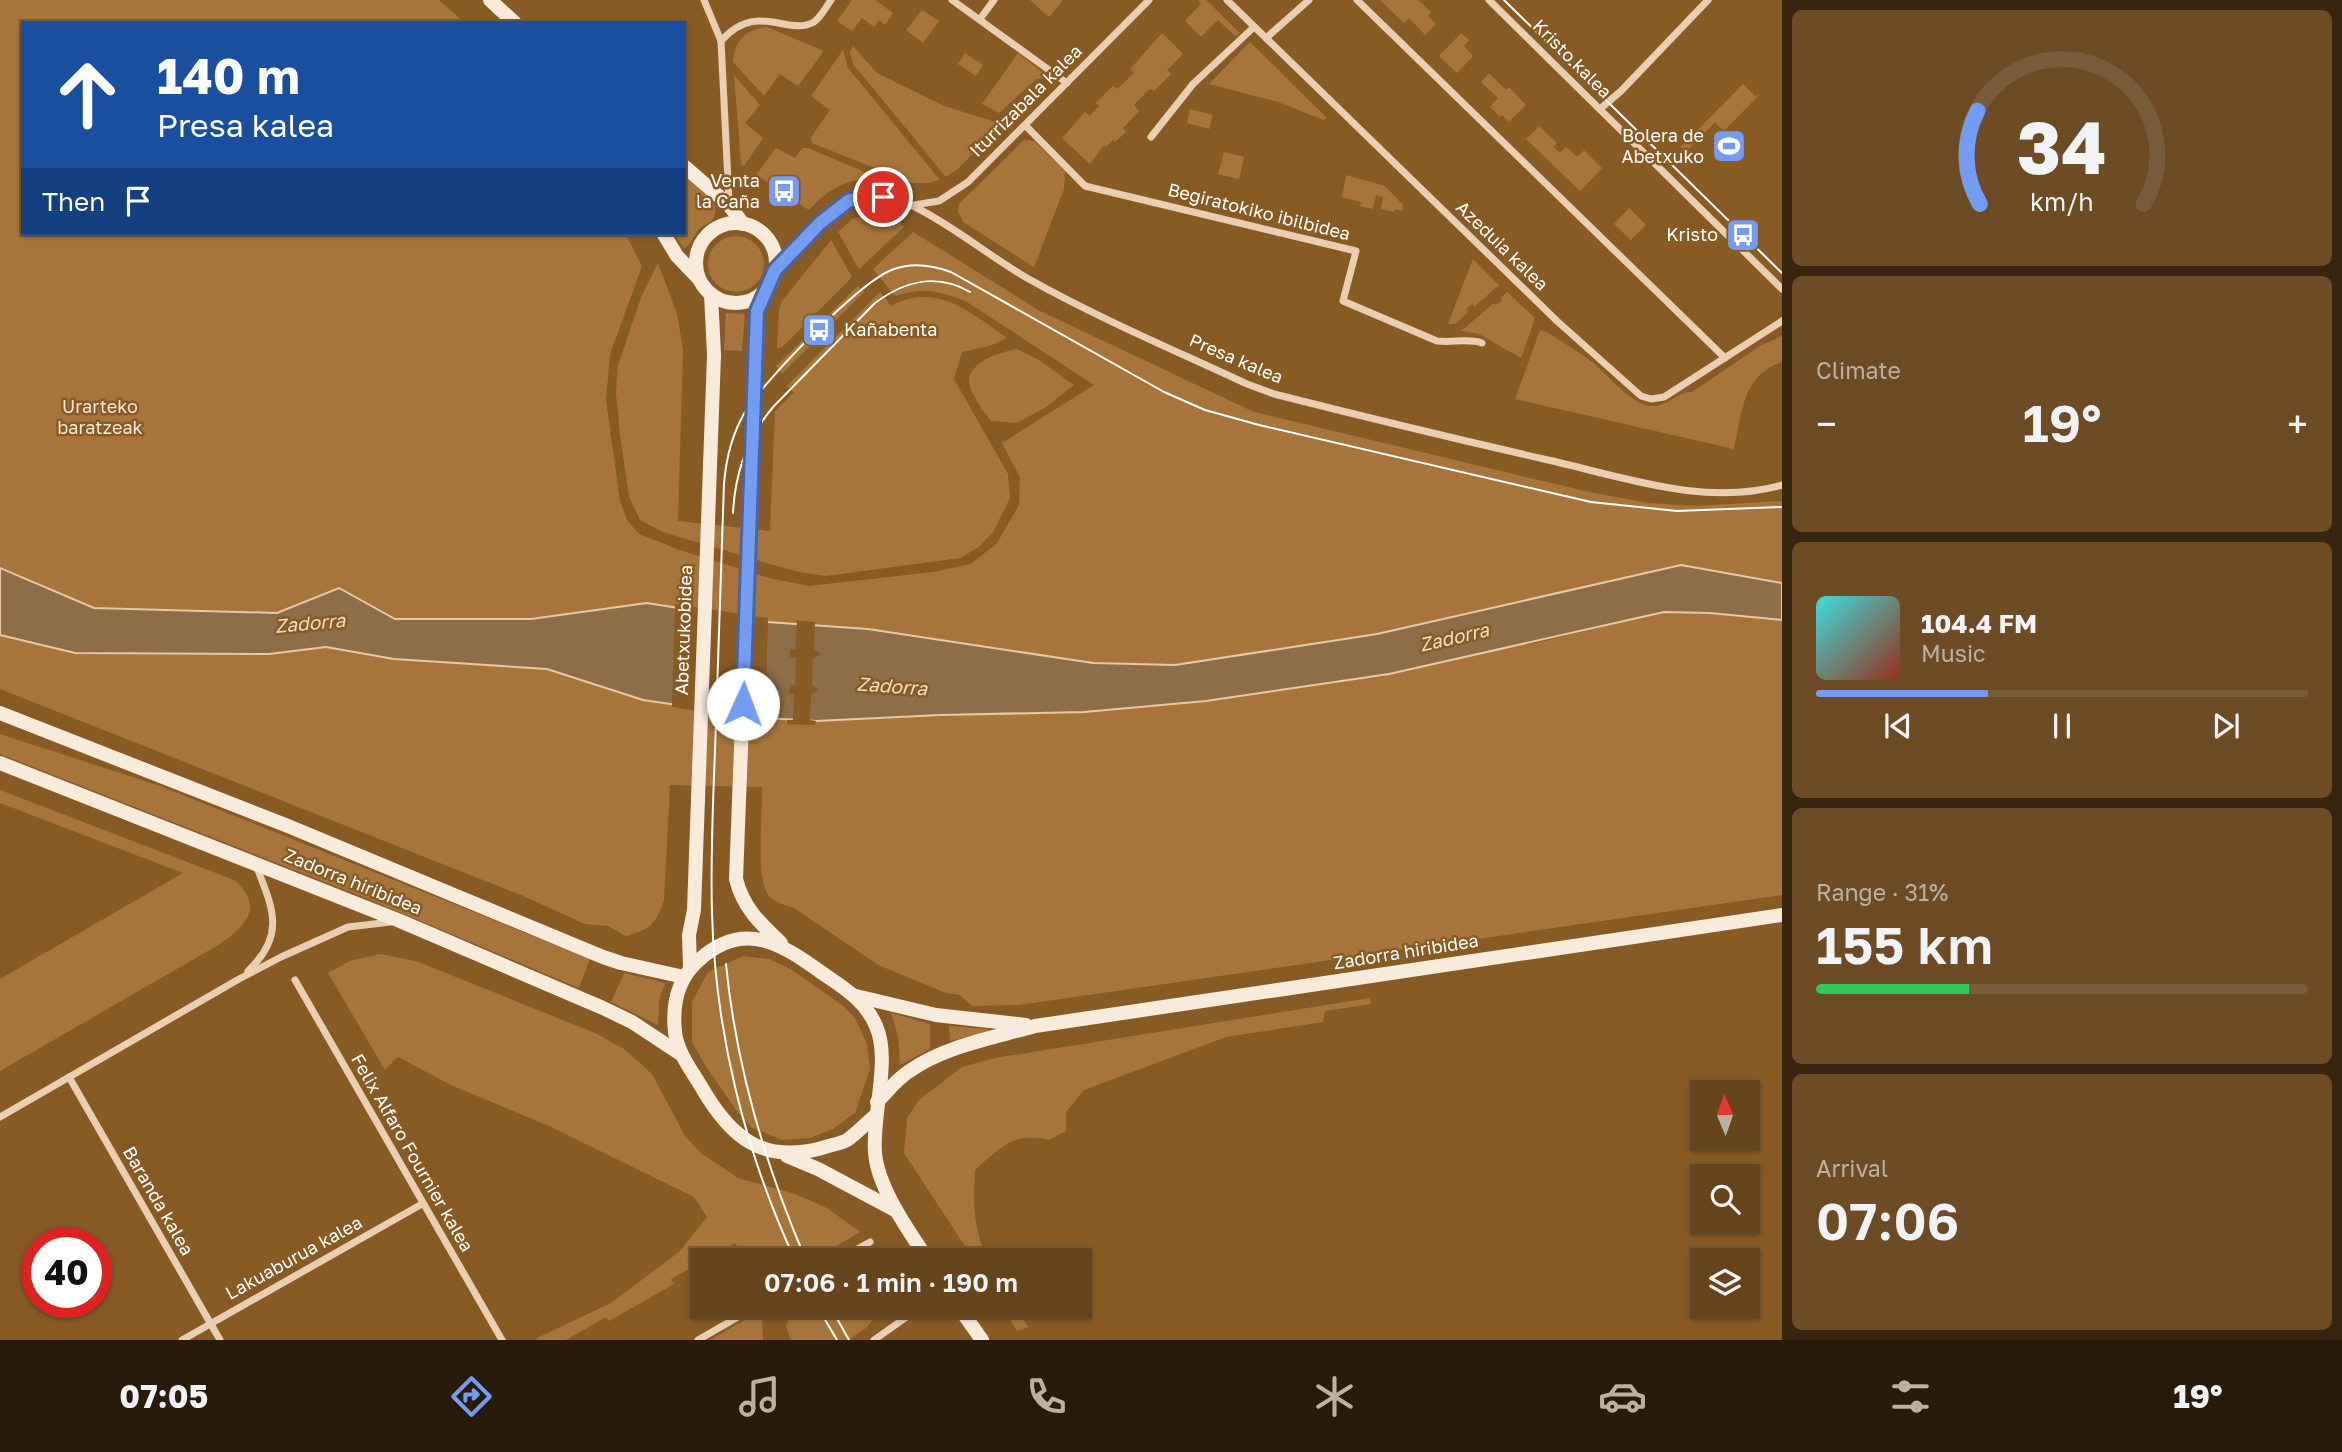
<!DOCTYPE html>
<html lang="en">
<head>
<meta charset="utf-8">
<style>
  body { margin:0; font-family:"Golos Text",sans-serif; background:#6c4b25; color:#f1f3f6; height:100vh; display:flex; flex-direction:column; font-size:26px; white-space:nowrap }
  * { box-sizing:border-box; margin:0 }
  p { font-size:23px; color:#bcb0a3 }
  .icon { flex:none; width:38px; height:38px; fill:none; stroke:currentColor; stroke-width:2; stroke-linecap:round; stroke-linejoin:round }
  .map { position:relative; flex:1; overflow:hidden }
  .details { display:flex; flex-direction:column; gap:10px; padding:10px; background:#38250f; width:560px }
  .details>* { flex:none }
  .guide { position:absolute; left:21px; top:21px; width:665px; height:214px; border-radius:0px; box-shadow:0 2px 5px #0004,0 0 0 2px #795c3b; background:#1a4fa0; color:#fff; overflow:hidden }
  .needle { width:46px; rotate:358deg }
  .fabs { position:absolute; left:1690px; top:1080px; display:grid; gap:14px }
  .fabs a { display:grid; place-items:center; width:70px; height:70px; border-radius:0px; background:#66441c; box-shadow:0 2px 5px #0004,0 0 0 2px #795c3b; font-size:35px }
  .speed { position:absolute; left:21px; top:1227px; display:flex; gap:14px; font-size:35px; font-weight:700; text-align:center }
  .speed>* { display:grid; place-content:center; width:91px; height:91px; border-radius:50%; background:#66441c; box-shadow:0 2px 5px #0004,0 0 0 2px #795c3b; line-height:1 }
  .speed .limit { border:10px solid #d22; background:#fff; color:#111 }
  .pin { position:absolute; display:grid; place-items:center; width:60px; height:60px; color:#fff; margin:-30px; border:4px solid #fff; border-radius:50%; box-shadow:0 2px 7px #0007 }
  .me { position:absolute; width:77px; margin:-38px; rotate:2deg; stroke-linejoin:round; filter:drop-shadow(0 0 5px #0008) }
  .turn { display:flex; align-items:center; gap:24px; height:147px; padding:0 21px; font-size:32px }
  .turn .icon { width:91px; height:91px; stroke-width:2.5 }
  .turn b { display:block; font-size:49px; line-height:60px }
  .then { display:flex; align-items:center; height:66px; padding:0 21px; background:#0003; gap:14px; font-size:26px }
  .big { font-size:52px; font-weight:600; line-height:1.1 }
  .details .tile { flex:1; display:flex; flex-direction:column; justify-content:center; gap:10px; min-width:0; padding:0 24px; border-radius:10px; background:#6c4b25 }
  .details .dial { align-items:center; gap:0 }
  .dial svg { height:182px; overflow:visible; fill:none; stroke:#795c3b; stroke-width:7; stroke-linecap:round; text-anchor:middle }
  .dial text { fill:#f1f3f6; stroke:none }
  .song { display:flex; align-items:center; gap:21px }
  .cover { width:84px; height:84px; border-radius:10px; background:linear-gradient(135deg,hsl(180 70% 55%),hsl(10 70% 35%)) }
  .played { height:7px; border-radius:4px; background:linear-gradient(90deg,#759cf3 35%,#795c3b 35%) }
  .keys { display:flex; justify-content:space-around; direction:ltr }
  .heat { display:flex; justify-content:space-between; align-items:center; font-size:38px; direction:ltr }
  .charge { height:10px; border-radius:5px; background:linear-gradient(90deg,#34c759 31%,#795c3b 0) }
  .trip { position:absolute; left:690px; top:1248px; width:402px; height:70px; border-radius:0px; background:#66441c; box-shadow:0 2px 5px #0004,0 0 0 2px #795c3b; font-weight:600; line-height:70px; text-align:center }
  .menu { display:flex; height:112px; justify-content:space-around; align-items:center; background:#291b0b; color:#bcb0a3 }
  .menu .icon { width:49px; height:49px }
  .menu .current { color:#759cf3 }
  .menu b { font-size:32px; color:#f1f3f6 }
  main { display:flex; flex:1; min-height:0 }
  .map>svg:first-child { display:block }
  .green { fill:#a7753c }
  .water { fill:#8e6e48; stroke:#eac8a5; stroke-width:2 }
  .pier { fill:#885b25 }
  .lines { fill:none; stroke-linecap:round; stroke-linejoin:round }
  .street { stroke:#e9ceb1; stroke-width:7 }
  .secondary { stroke:#f8ebdb; stroke-width:14 }
  .tram { stroke:#fff; stroke-width:2 }
  .route-casing { stroke:#4c659e; stroke-width:18 }
  .route { stroke:#759cf3; stroke-width:12 }
  .labels { text-anchor:middle; stroke-width:5; stroke-linejoin:round; paint-order:stroke }
  .street-label { font-size:18px; fill:#fff; stroke:#885b25 }
  .poi-label { font-size:18px; fill:#fff; stroke:#885b25; text-anchor:end }
  .park-label { font-size:18px; fill:#f7e7d5; stroke:#885b25 }
  .water-label { font-size:19px; font-style:italic; fill:#f3dec7; stroke:#885b25 }
</style>
</head>
<body>
<main>
<div class="map">
<svg width="1782" height="1340" viewBox="0 0 1782 1340">
  <rect width="100%" height="100%" fill="#885b25"/>
  <!-- green -->
  <g class="green">
    <path d="M0,0H439L465,23H23V233H625L642,266L610,354L606,400L620,501L627,520L639,534L677,549L769,578L809,586L933,572L971,564L997,543L1019,505L1020,477L1002,443L1094,385L967,302C941,291 922,287 895,296L873,269L913,232L1040,311L1254,412L1589,492L1649,503L1697,506L1782,501V583L1681,565L1377,635L1175,665L1093,663L868,629L767,622L816,721L940,715L1084,712L1206,701L1540,642L1664,612L1710,613L1782,620V895L1019,1005L972,1006L960,995L946,993L878,965L794,908C786,905 775,903 769,896C755,880 763,810 762,787L670,785L664,900C656,924 651,929 626,936L608,926L585,924L521,895L0,689Z"/>
    <path d="M852,0H875L893,13L885,25L879,20L874,27L862,18L852,31L837,21Z"/>
    <path d="M1030,0H1063L1049,17Z"/>
    <path d="M1198,0H1206L1240,33L1235,36L1218,20L1201,37L1185,21L1201,4Z"/>
    <path d="M1380,0H1418L1431,12L1428,16L1436,24L1425,35L1409,18L1404,23Z"/>
    <path d="M922,10L939,21L923,43L906,30Z"/>
    <path d="M767,27L824,51L798,86L780,74L764,96L733,62C735,40 745,30 767,27Z"/>
    <path d="M1162,33L1183,54L1167,70L1171,74L1154,91L1150,89L1134,105L1139,111L1123,128L1126,132L1115,142L1113,140L1106,147L1104,145L1090,164L1062,138L1085,112L1090,116L1099,106L1096,103L1113,86L1117,89L1134,73L1130,69Z"/>
    <path d="M1461,33L1469,40L1464,46L1473,56L1457,73L1439,56Z"/>
    <path d="M1250,42L1327,118L1324,120L1278,102L1209,84Z"/>
    <path d="M853,46L877,73L944,106L1002,124L959,168L946,177L853,64L850,53Z"/>
    <path d="M843,50L848,68L940,180L929,183H912L812,143L811,137L830,110L811,96Z"/>
    <path d="M965,53L983,65L976,76L958,64Z"/>
    <path d="M1018,53L1046,75V78L1036,79L999,113L982,104Z"/>
    <path d="M1489,73L1506,90L1509,87L1526,105L1509,122L1502,115L1500,117L1490,107L1498,98L1481,82Z"/>
    <path d="M734,75L760,105L745,123L763,138L744,166L741,164Z"/>
    <path d="M1743,84L1755,96L1760,94L1724,131L1715,122L1686,152L1681,147Z"/>
    <path d="M1190,109L1213,115L1209,129L1187,123Z"/>
    <path d="M1539,126L1557,143L1554,147L1560,153L1566,147L1577,157L1584,150L1602,168L1580,191L1526,139Z"/>
    <path d="M1024,140L1034,141L1065,171L1064,189L1034,267L963,222L958,211L959,204Z"/>
    <path d="M776,148L795,158L802,148H808L879,178C849,178 829,188 809,210L790,198L793,193L778,183L775,187L756,175Z"/>
    <path d="M1224,152L1244,157L1239,179L1218,174Z"/>
    <path d="M684,173C696,182 727,204 711,221C708,224 704,225 701,227C694,233 693,243 684,248L673,233H684Z"/>
    <path d="M1346,175L1385,186L1403,205L1402,211L1395,209L1394,212L1381,209L1383,197L1376,195L1373,209L1360,206L1361,202L1342,197Z"/>
    <path d="M1629,208L1646,225L1631,240L1614,224Z"/>
    <path d="M873,213L893,218L904,227L859,269L838,232L852,219Z"/>
    <circle cx="736" cy="264" r="28"/>
    <path d="M831,240L852,277L781,348H777L779,309L782,301Z"/>
    <path d="M1473,259L1499,285L1475,306L1472,304L1466,309L1468,312L1455,324H1448Z"/>
    <path d="M658,263L677,314L683,349L678,521L770,531L775,411L794,392L787,386L880,292L891,306C935,281 972,313 1007,338L992,345L962,352L954,379L1008,474L1010,498L993,532L979,547L960,558L826,576L799,572L770,564L663,532L640,520L629,497L620,435L616,392L618,365L642,295Z"/>
    <path d="M858,286L864,292L782,374L776,366Z"/>
    <path d="M1507,292L1535,318L1521,358L1479,334L1461,331L1494,303L1496,305L1502,301L1501,298Z"/>
    <path d="M726,313L745,314L742,351L724,350Z"/>
    <path d="M1540,330L1547,332C1562,342 1578,351 1592,362C1607,374 1632,406 1652,406C1668,407 1676,392 1692,392L1760,346L1782,336V362C1742,375 1742,413 1734,449L1515,399Z"/>
    <path d="M1017,349L1039,360L1074,385L1046,407L1017,423L991,421C984,413 970,393 969,382C968,361 1002,352 1017,349Z"/>
    <path d="M0,734L160,786L590,959L579,988L366,898L0,754Z"/>
    <path d="M0,790L234,880C265,906 246,926 220,944L0,1071V979L183,873L0,803Z"/>
    <path d="M380,954L416,961L595,1033L624,1049L652,1074L685,1136L702,1154L738,1178L795,1194L827,1208L860,1232L812,1260H745L735,1243L671,1279L674,1284L609,1321L606,1317L566,1340H538L537,1338L611,1303L679,1252L707,1217L694,1197L549,1126L453,1086L398,1057L385,1070L328,973L350,961Z"/>
    <path d="M743,956L769,959L792,970L843,1006L855,1018L867,1044L870,1069L855,1113L833,1129L810,1138L782,1140L751,1127L736,1110L705,1065L692,1042V1002L708,972Z"/>
    <path d="M624,973L665,983L659,1000L658,1025L611,1002Z"/>
    <path d="M1370,998L1371,1004L1325,1011L1323,1022L1226,1037L1084,1090L1066,1112V1131L1049,1140C1013,1131 1000,1148 975,1170C973,1200 973,1233 989,1260H974L904,1153L907,1118L919,1100L962,1067L995,1058Z"/>
    <path d="M891,1013L930,1024V1049L900,1065L898,1036Z"/>
    <path d="M949,1026L988,1029L989,1032L950,1041Z"/>
    <path d="M795,1306H885L866,1328L848,1340H791L786,1326Z"/>
    <path d="M1002,1306H1016L1028,1327L1017,1331Z"/>
    <path d="M767,1307L762,1322L763,1340H710Z"/>
  </g>
  <!-- water -->
  <path class="water" d="M1681,565L1782,583V620L1710,613L1664,612L1389,674L1206,701L1084,712L940,715L816,721L765,718L643,700L547,669L394,659L326,647L269,654L75,653L0,635V568L94,608L277,613L339,588L395,619H531L647,603L767,622L868,629L1093,663L1175,665L1377,634Z"/>
  <!-- pier -->
  <g class="pier">
    <path d="M675,604L768,618L765,722L672,707Z"/>
    <path d="M792,620L815,622L814,649L821,654L813,659L812,685L819,690L811,695L810,720L816,721L815,725L787,724V720H793L794,694H789L790,685H795L796,658L790,657V649H795L797,621Z"/>
  </g>
  <g class="lines">
    <!-- street -->
    <g class="street">
      <path d="M704,0L721,41L729,202"/>
      <path d="M952,0L1067,83"/>
      <path d="M1227,0L1557,321L1641,396L1651,399L1664,397L1782,321"/>
      <path d="M1357,0L1725,358"/>
      <path d="M1489,0L1782,289"/>
      <path d="M980,19L994,0"/>
      <path d="M1266,38L1309,0"/>
      <path d="M721,41C757,0 788,37 814,22C821,17 826,7 831,0"/>
      <path d="M1600,109L1621,91L1708,0"/>
      <path d="M1025,125L1085,186L1356,251L1343,301L1437,341C1453,343 1468,338 1482,343"/>
      <path d="M1151,137L1193,84L1254,27"/>
      <path d="M914,205L939,201L968,182L1149,0"/>
      <path d="M775,270C796,248 829,203 859,198C876,195 899,198 915,207C955,227 989,256 1027,278C1098,318 1174,350 1247,384L1274,394C1365,417 1456,439 1548,460C1624,477 1705,507 1782,485"/>
      <path d="M248,971C287,934 272,907 256,865"/>
      <path d="M295,980L502,1340"/>
      <path d="M69,1077L220,1340"/>
      <path d="M0,1117L239,979L281,957L348,927L391,922"/>
      <path d="M837,1260L870,1242"/>
      <path d="M182,1340L422,1204"/>
      <path d="M698,1340L757,1306"/>
      <path d="M874,1340L915,1311"/>
    </g>
    <!-- secondary -->
    <g class="secondary">
      <path d="M490,0L515,23"/>
      <path d="M684,166L729,205L743,224"/>
      <circle cx="736" cy="263" r="40"/>
      <path d="M663,233L677,256L698,278"/>
      <path d="M765,291L756,311L755,326L753,434L736,879C743,908 761,924 781,943"/>
      <path d="M0,713L288,826L603,957L621,963L684,977"/>
      <path d="M0,763L400,921L603,1008L632,1022L682,1055"/>
      <path d="M690,967L689,935L694,910L714,355L711,294"/>
      <path d="M856,996L936,1015L1026,1025"/>
      <path d="M877,1102C887,1092 896,1080 908,1072C944,1046 993,1038 1035,1026L1782,915"/>
      <path d="M875,1116C866,1123 857,1133 847,1140C840,1144 830,1145 822,1148C763,1164 731,1138 702,1088C692,1071 677,1052 675,1032C672,1004 677,979 699,960C745,918 783,945 825,975C846,989 866,1002 876,1026C891,1059 872,1115 875,1152C877,1187 909,1231 928,1260"/>
      <path d="M787,1156L818,1169L895,1210"/>
      <path d="M958,1306L982,1340"/>
    </g>
    <!-- tram -->
    <g class="tram">
      <path d="M1504,0L1782,273"/>
      <path d="M733,513C735,472 747,437 774,406L875,303C904,281 937,273 970,292"/>
      <path d="M726,964C736,1067 765,1165 806,1260"/>
      <path d="M795,1260C745,1152 715,1032 712,912C710,849 714,785 716,722C719,642 721,563 724,484C726,459 732,434 745,412C764,381 861,280 894,269C913,262 932,265 951,272L1164,392L1205,410L1259,425L1591,502L1677,511L1782,507"/>
      <path d="M817,1306L837,1340"/>
      <path d="M830,1306L849,1340"/>
    </g>
  </g>
  <g class="lines">
    <!-- route casing -->
    <g class="route-casing">
      <path id="route" d="M743,704L757,311L775,270L820,223L848,201L861,197H883"/>
    </g>
    <!-- route -->
    <use href="#route" class="route"/>
  </g>
  <!-- icons -->
  <defs>
    <g id="stadium-square" transform="scale(1.75)"><rect x="-9" y="-9" width="18" height="18" rx="4" fill="#759cf3" stroke="#885b25"/><path d="M0-5a6.5 5 0 1 0 0 10a6.5 5 0 1 0 0-10ZM-3.5-1.8h7v3.6h-7Z" fill="#fff"/></g>
    <g id="bus-square" transform="scale(1.75)"><rect x="-9" y="-9" width="18" height="18" rx="4" fill="#759cf3" stroke="#885b25"/><path d="M-5-6H5V4H4V6H2V4H-2V6H-4V4H-5ZM-3.5-4V0h7V-4ZM-3.5 1.2v1.5H-2V1.2ZM2 1.2v1.5H3.5V1.2Z" fill="#fff"/></g>
  </defs>
  <g fill-rule="evenodd">
    <use href="#stadium-square" x="1729" y="146"/>
    <use href="#bus-square" x="784" y="191"/>
    <use href="#bus-square" x="1743" y="235"/>
    <use href="#bus-square" x="819" y="330"/>
  </g>
  <g class="labels">
    <!-- street labels -->
    <g class="street-label">
      <text transform="translate(1572 59) rotate(45)" y="6">Kristo kalea</text>
      <text transform="translate(1026 101) rotate(-45)" y="6">Iturrizabala kalea</text>
      <text transform="translate(1259 212) rotate(14)" y="6">Begiratokiko ibilbidea</text>
      <text transform="translate(1502 246) rotate(44)" y="6">Azeduia kalea</text>
      <text transform="translate(1236 359) rotate(23)" y="6">Presa kalea</text>
      <text transform="translate(684 630) rotate(-88)" y="6">Abetxukobidea</text>
      <text transform="translate(353 882) rotate(22)" y="6">Zadorra hiribidea</text>
      <text transform="translate(1406 952) rotate(-9)" y="6">Zadorra hiribidea</text>
      <text transform="translate(412 1153) rotate(60)" y="6">Felix Alfaro Fournier kalea</text>
      <text transform="translate(158 1201) rotate(60)" y="6">Baranda kalea</text>
      <text transform="translate(294 1258) rotate(-29)" y="6">Lakuaburua kalea</text>
    </g>
    <!-- poi labels -->
    <g class="poi-label">
      <text x="1704" y="142">Bolera de<tspan x="1704" dy="21">Abetxuko</tspan></text>
      <text x="760" y="187">Venta<tspan x="760" dy="21">la Caña</tspan></text>
      <text x="1718" y="241">Kristo</text>
      <text x="844" y="336" text-anchor="start">Kañabenta</text>
    </g>
    <!-- park labels -->
    <g class="park-label">
      <text x="100" y="413">Urarteko<tspan x="100" dy="21">baratzeak</tspan></text>
    </g>
    <!-- water labels -->
    <g class="water-label">
      <text transform="translate(310 623) rotate(-5)" y="7">Zadorra</text>
      <text transform="translate(1454 637) rotate(-13)" y="7">Zadorra</text>
      <text transform="translate(892 686) rotate(4)" y="7">Zadorra</text>
    </g>
  </g>
</svg>
<div class="fabs">
<a><svg class="needle" viewBox="-14 -14 28 28"><path d="M0-13l5 13h-10z" fill="#e53935"/><path d="M0 13l5-13h-10z" fill="#bcb0a3"/></svg></a>
<a><svg class="icon" aria-label="search" viewBox="0 0 24 24"><circle cx="10" cy="10" r="6"/><path d="M15 15l6 6"/></svg></a>
<a><svg class="icon" aria-label="layers" viewBox="0 0 24 24"><path d="M12 4l9 5-9 5-9-5zM3 14l9 5 9-5"/></svg></a>
</div>
<div class="speed"><div class="limit">40</div></div>
<div class="pin" style="left:883px;top:197px;background:#d93025"><svg class="icon" aria-label="arrive" viewBox="0 0 24 24"><path d="M6 21V4h12l-3 4 3 4H6"/></svg></div>
<svg class="me" style="left:743px;top:704px" viewBox="-20 -20 40 40"><circle r="19" fill="#fff"/><path d="M0-13L10 11 0 6-10 11z" fill="#759cf3"/></svg>
<div class="trip">07:06 · 1 min · 190 m</div>
<div class="guide">
<div class="turn"><svg class="icon" aria-label="ahead" viewBox="0 0 24 24"><path d="M12 20V5M6 11l6-6 6 6"/></svg><div><b>140 m</b>Presa kalea</div></div>
<div class="then">Then<svg class="icon" aria-label="arrive" viewBox="0 0 24 24"><path d="M6 21V4h12l-3 4 3 4H6"/></svg></div>
</div>
</div>
<section class="details">
<div class="tile dial"><svg viewBox="0 0 100 80">
<path d="M14 69A42 42 0 1 1 86 69"/>
<path d="M14 69A42 42 0 0 1 13 28" stroke="#759cf3"/>
<text x="50" y="56" font-size="32" font-weight="700">34</text>
<text x="50" y="72" font-size="11">km/h</text>
</svg></div>
<div class="tile"><p>Climate</p>
<div class="heat"><a>−</a><b class="big">19°</b><a>+</a></div>
</div>
<div class="tile">
<div class="song"><i class="cover"></i><div><b>104.4 FM</b><p>Music</p></div></div>
<div class="played"></div>
<div class="keys"><svg class="icon" aria-label="previous" viewBox="0 0 24 24"><path d="M18 5L8 12l10 7zM5 5v14"/></svg><svg class="icon" aria-label="pause" viewBox="0 0 24 24"><path d="M8 5v14M16 5v14"/></svg><svg class="icon" aria-label="next" viewBox="0 0 24 24"><path d="M6 5l10 7-10 7zM19 5v14"/></svg></div>
</div>
<div class="tile"><p>Range · 31%</p><b class="big">155 km</b><div class="charge"></div></div>
<div class="tile"><p>Arrival</p><b class="big">07:06</b></div>
</section>
</main>
<nav class="menu">
<b>07:05</b>
<svg class="icon current" aria-label="directions" viewBox="0 0 24 24"><path d="M12 3l9 9-9 9-9-9zM9 14v-3h6M13 9l2 2-2 2"/></svg>
<svg class="icon" aria-label="music" viewBox="0 0 24 24"><path d="M9 18V5l10-2v13"/><circle cx="6" cy="18" r="3"/><circle cx="16" cy="16" r="3"/></svg>
<svg class="icon" aria-label="phone" viewBox="0 0 24 24"><path d="M5 4h4l2 5-3 2q2 4 5 5l2-3 5 2v4C11 20 4 13 5 4z"/></svg>
<svg class="icon" aria-label="climate" viewBox="0 0 24 24"><path d="M12 3v18M4 7l16 10M4 17L20 7"/></svg>
<svg class="icon" aria-label="car" viewBox="0 0 24 24"><path d="M5 17H2v-5l4-1 3-4h7l3 4 3 1v5h-3M9 17h6M6 11h13"/><circle cx="7" cy="17" r="2"/><circle cx="17" cy="17" r="2"/></svg>
<svg class="icon" aria-label="filters" viewBox="0 0 24 24"><path d="M4 7h16M4 17h16"/><circle cx="9" cy="7" r="2"/><circle cx="15" cy="17" r="2"/></svg>
<b>19°</b>
</nav>
</body>
</html>
